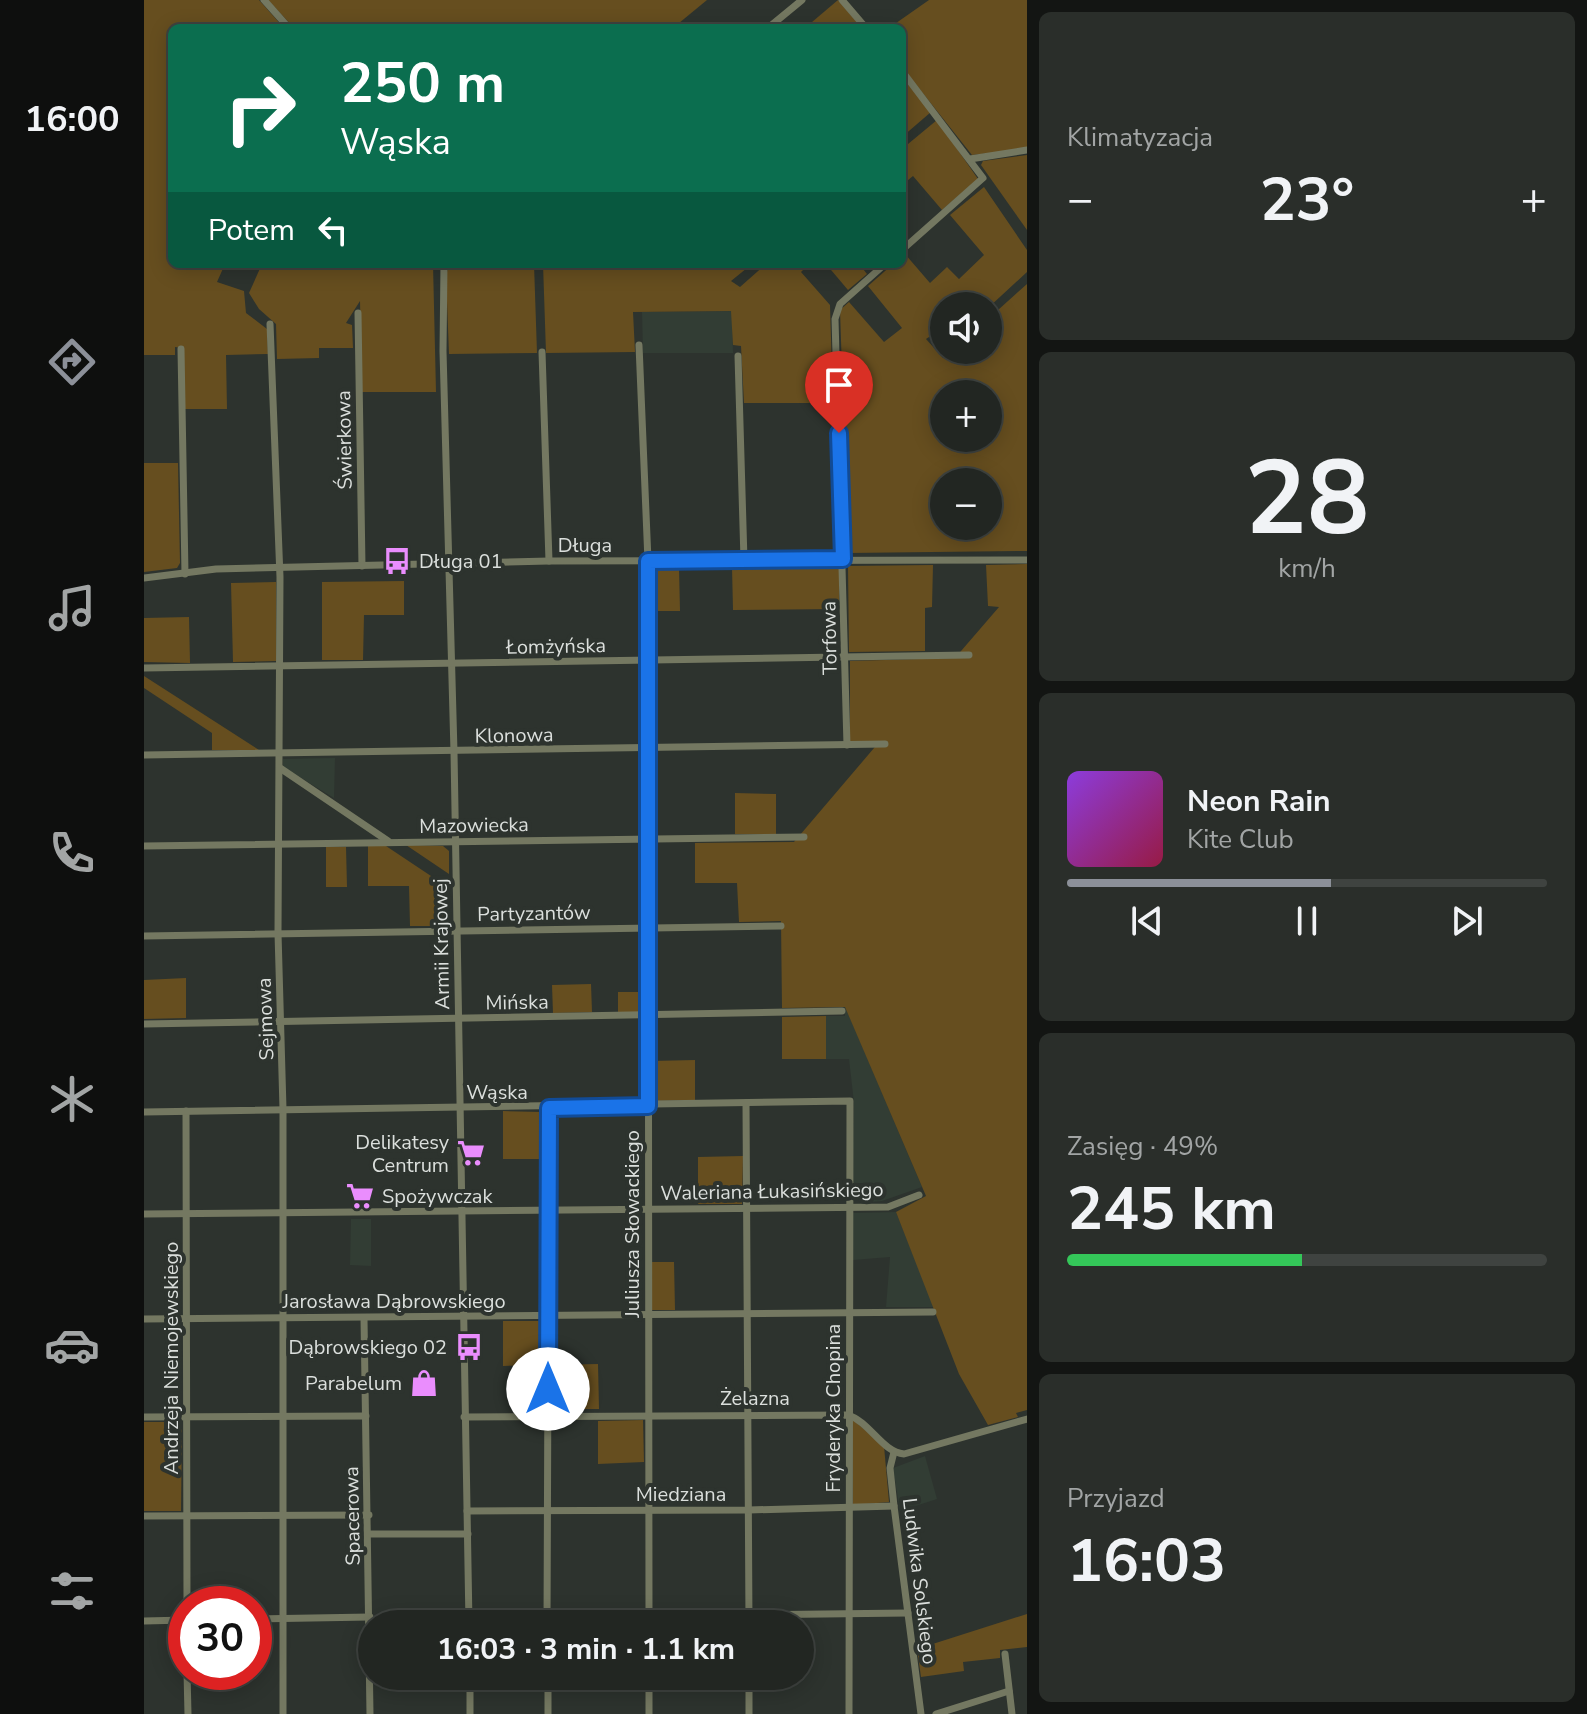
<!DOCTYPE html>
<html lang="pl">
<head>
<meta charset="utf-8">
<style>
  body { margin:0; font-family:"Nunito Sans",sans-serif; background:#2a2e2a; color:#f1f3f6; height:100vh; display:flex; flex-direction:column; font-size:30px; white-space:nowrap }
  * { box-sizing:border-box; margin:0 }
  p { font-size:26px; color:#a2a5a5 }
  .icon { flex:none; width:44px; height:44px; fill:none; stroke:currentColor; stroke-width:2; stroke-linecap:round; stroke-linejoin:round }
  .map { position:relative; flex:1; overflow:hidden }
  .panel { display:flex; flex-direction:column; gap:12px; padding:12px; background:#131513; width:560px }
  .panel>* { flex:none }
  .banner { position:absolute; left:24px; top:24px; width:738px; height:244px; border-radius:12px; box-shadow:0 4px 20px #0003,0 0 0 2px #3f4340; background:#0b6e4f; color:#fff; overflow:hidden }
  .fabs { position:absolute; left:786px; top:292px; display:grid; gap:16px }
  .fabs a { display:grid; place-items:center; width:72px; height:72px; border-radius:50%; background:#222622; box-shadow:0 4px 20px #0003,0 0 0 2px #3f4340; font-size:40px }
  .speed { position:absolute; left:24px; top:1586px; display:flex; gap:16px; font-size:40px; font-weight:700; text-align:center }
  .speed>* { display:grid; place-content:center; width:104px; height:104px; border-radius:50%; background:#222622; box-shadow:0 4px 20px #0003,0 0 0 2px #3f4340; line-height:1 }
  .speed .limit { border:12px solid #d22; background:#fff; color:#111 }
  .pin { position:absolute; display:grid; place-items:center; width:68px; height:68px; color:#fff; margin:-82px -34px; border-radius:50% 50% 50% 0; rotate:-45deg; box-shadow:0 0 8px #0007 }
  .pin .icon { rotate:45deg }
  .me { position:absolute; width:88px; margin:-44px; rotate:0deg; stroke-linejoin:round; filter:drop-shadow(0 0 6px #0008) }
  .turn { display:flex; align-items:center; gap:28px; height:168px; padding:0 40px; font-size:36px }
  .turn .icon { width:104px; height:104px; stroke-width:2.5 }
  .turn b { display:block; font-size:56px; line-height:68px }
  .then { display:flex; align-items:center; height:76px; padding:0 40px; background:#0003; gap:16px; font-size:30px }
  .big { font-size:60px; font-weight:700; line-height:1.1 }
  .panel .widget { flex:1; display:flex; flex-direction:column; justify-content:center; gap:12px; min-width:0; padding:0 28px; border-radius:12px; background:#2a2e2a }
  .panel .dial { align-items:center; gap:0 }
  .dial b { font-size:104px; line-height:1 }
  .song { display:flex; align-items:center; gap:24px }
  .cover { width:96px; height:96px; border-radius:12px; background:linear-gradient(135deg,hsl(270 70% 55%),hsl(340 70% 35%)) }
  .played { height:8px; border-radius:4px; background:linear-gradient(90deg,#8c9099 55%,#3f4340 55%) }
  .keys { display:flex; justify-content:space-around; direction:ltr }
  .heat { display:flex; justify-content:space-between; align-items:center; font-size:44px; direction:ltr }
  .charge { height:12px; border-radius:6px; background:linear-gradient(90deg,#34c759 49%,#3f4340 0) }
  .trip { position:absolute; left:214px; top:1610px; width:456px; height:80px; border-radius:40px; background:#222622; box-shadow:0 4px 20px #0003,0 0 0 2px #3f4340; font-weight:700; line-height:80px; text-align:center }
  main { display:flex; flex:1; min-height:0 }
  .dock { display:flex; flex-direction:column; width:144px; justify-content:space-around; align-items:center; background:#0e0f0e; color:#a2a5a5 }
  .dock .icon { width:56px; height:56px }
  .dock .current { color:#8c9099 }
  .dock b { font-size:36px; color:#f1f3f6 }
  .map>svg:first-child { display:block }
  .built { fill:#323d34 }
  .green { fill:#664e1f; fill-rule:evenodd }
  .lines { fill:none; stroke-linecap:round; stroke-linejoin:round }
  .minor { stroke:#747861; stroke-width:7 }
  .route-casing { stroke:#114b97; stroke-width:20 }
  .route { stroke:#1a73e8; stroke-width:14 }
  .labels { text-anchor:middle; stroke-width:8; stroke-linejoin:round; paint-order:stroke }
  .street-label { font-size:20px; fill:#dbdfdc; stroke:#2d332e }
  .poi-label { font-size:20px; fill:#dbdfdc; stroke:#2d332e; text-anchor:end }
</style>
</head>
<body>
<main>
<nav class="dock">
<b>16:00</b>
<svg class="icon current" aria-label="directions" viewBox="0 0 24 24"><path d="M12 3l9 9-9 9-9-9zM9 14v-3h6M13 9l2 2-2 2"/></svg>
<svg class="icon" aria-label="music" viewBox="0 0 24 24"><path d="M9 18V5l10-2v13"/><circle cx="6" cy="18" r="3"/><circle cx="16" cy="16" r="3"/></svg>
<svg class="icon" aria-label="phone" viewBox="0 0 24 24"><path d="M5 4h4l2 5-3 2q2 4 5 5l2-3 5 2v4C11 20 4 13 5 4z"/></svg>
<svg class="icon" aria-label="climate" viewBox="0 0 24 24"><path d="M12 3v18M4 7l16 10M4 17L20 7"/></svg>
<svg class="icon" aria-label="car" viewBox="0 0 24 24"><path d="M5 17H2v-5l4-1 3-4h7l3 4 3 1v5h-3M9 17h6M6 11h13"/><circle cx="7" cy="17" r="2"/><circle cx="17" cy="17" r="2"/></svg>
<svg class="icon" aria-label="filters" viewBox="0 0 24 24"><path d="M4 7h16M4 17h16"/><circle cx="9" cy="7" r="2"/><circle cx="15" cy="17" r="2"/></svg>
</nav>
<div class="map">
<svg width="883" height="1714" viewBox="0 0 883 1714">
  <rect width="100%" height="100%" fill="#2d332e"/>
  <!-- built -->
  <g class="built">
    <path d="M588,311L589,353H499L498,312Z"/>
    <path d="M191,758L190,798L139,767V759Z"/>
    <path d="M700,1004L778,1187L738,1201L726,1202L727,1183H708L710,1103L705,1059H682V1016H701Z"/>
    <path d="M752,1212L790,1307H742L746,1257L709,1260L707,1213Z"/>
    <path d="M207,1219H227V1266L206,1265Z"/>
    <path d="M781,1456L793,1499L756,1511L749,1468Z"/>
  </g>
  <!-- green -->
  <g class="green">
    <path d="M0,0H115L140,28H28V264H81L73,282L100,291L102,313L123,329L124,354L82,355L83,409H41L39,348L31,347V355H0Z"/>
    <path d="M124,0H563L529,28H150Z"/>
    <path d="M694,0L718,28H661Z"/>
    <path d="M785,0H883V149L828,155L758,67V28H745Z"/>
    <path d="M758,77L787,112L758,137Z"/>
    <path d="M793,120L834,179L798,210L769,176L758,185V149Z"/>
    <path d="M883,155V230L837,165L839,161Z"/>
    <path d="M840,187L883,250V272L844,308L800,306V344L788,335L782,339L799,358L809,350H844V319L883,284V551L704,553L696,310L705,302L740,342L758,328L724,286L749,264H758L761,254L786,283L803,267L815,279L840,255L806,215ZM800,394H844V438H800ZM800,482H844V526H800Z"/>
    <path d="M118,264H289L292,392H218L216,301L202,323L208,325L209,348H175V358L133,359L132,324L115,309L105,293Z"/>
    <path d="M305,264H390L393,353L305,354L302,276Z"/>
    <path d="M399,264H608L587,281L596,287L622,264H665L657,272L686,305L689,403H600L597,346L589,345L587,311L489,312L491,352L402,353Z"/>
    <path d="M682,264H715L723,274L704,290Z"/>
    <path d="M0,463H34L36,563L33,568L0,572Z"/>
    <path d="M883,564V1410L872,1413L874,1417L844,1425L815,1374L752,1212L782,1196L701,1007L638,1008L637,921L595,922L593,883H551V843L650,842L736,741H706V661L811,658L855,607L844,606L842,565Z"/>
    <path d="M789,565L788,607L781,608V651L705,652L704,566Z"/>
    <path d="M695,566V609L589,610L588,567Z"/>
    <path d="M506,568H535L536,611H507Z"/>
    <path d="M260,581V615H220L219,660H178V582Z"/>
    <path d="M132,582V661L89,662L87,583Z"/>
    <path d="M45,617L46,663L0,662V618Z"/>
    <path d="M0,676L115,750H68V733L0,688Z"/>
    <path d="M591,793L632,794V834H591Z"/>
    <path d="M262,845L299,846L305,851V874Z"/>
    <path d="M224,846H242L305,888V921L300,926H266L265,886H224Z"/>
    <path d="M182,847H202L203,887H182Z"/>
    <path d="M42,978V1018L0,1019V980Z"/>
    <path d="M447,984L448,1012L409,1013L408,985Z"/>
    <rect x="474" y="992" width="24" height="20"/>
    <path d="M682,1016V1059H638V1017Z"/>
    <path d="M551,1060V1100L507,1101V1061Z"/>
    <path d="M359,1111L398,1112V1159H359Z"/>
    <path d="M599,1156L598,1204H554V1157Z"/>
    <path d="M508,1262H530L531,1310H508Z"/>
    <path d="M359,1321H397V1365L359,1366Z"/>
    <path d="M454,1364L455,1409H409V1365Z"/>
    <path d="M708,1419L740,1446L745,1502L709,1505Z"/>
    <path d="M499,1420L500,1462L454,1464V1421Z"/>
    <path d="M0,1422H38L37,1511H0Z"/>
    <path d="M883,1614V1647L856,1650V1658L819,1662L820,1671L777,1677L773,1649Z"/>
  </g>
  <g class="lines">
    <!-- minor -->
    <g class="minor">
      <path d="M120,0L145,28"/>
      <path d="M698,0L722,28"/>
      <path d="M624,28L658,0"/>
      <path d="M758,71L839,178L758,250"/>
      <path d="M826,159L883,150"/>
      <path d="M300,264L299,351L310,752L325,1624"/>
      <path d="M214,313L218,566"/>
      <path d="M126,324L136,577L134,933L139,1109V1714"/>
      <path d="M495,345L504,561L505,1624"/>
      <path d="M37,349L41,574"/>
      <path d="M398,352L405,561"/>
      <path d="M594,356L600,560"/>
      <path d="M0,578L72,569L405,561L883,560"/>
      <path d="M0,668L825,655"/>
      <path d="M703,745L691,319L696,304L741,264"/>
      <path d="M0,755L741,744"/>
      <path d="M136,768L244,841"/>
      <path d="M0,846L660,837"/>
      <path d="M0,936L637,926"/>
      <path d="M0,1024L698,1011"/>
      <path d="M602,1103L605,1624"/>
      <path d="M42,1111L43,1604"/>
      <path d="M0,1112L706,1101L705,1714"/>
      <path d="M0,1214L744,1207L775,1195"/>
      <path d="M220,1318L226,1714"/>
      <path d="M0,1319L789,1312"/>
      <path d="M0,1417L222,1416"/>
      <path d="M320,1417L704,1415C726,1422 738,1452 760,1454L883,1419"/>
      <path d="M750,1452L746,1468L750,1506L777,1714"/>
      <path d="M323,1511L605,1510L750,1506"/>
      <path d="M0,1516L225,1515"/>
      <path d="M225,1534H324"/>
      <path d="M325,1618L764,1613"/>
      <path d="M110,1619L226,1617"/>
      <path d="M0,1621L42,1620"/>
      <path d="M403,1624L405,1108"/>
      <path d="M861,1654L868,1714"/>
      <path d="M43,1672L44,1714"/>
      <path d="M326,1676V1714"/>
      <path d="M404,1676V1714"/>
      <path d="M505,1714V1676"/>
      <path d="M605,1714V1676"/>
      <path d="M792,1714L865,1691"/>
    </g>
  </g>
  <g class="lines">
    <!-- route casing -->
    <g class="route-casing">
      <path id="route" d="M404,1389L405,1108L504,1106V561L699,559L695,433"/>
    </g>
    <!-- route -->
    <use href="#route" class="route"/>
  </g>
  <!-- icons -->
  <defs>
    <g id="bus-bare" transform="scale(2.16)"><path d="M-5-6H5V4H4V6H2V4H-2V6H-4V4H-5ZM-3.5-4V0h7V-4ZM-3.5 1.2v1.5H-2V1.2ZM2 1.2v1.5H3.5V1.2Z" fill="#ea8dfd" stroke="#2d332e" stroke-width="2.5" paint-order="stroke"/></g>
    <g id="supermarket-bare" transform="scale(2.16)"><path d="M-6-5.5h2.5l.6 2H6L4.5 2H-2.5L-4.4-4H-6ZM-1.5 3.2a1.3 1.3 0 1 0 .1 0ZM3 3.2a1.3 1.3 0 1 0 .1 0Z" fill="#ea8dfd" stroke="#2d332e" stroke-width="2.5" paint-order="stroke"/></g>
    <g id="shop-bare" transform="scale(2.16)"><path d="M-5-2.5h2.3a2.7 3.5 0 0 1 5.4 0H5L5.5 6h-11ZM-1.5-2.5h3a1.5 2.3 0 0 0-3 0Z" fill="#ea8dfd" stroke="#2d332e" stroke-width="2.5" paint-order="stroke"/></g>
  </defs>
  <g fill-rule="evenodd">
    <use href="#bus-bare" x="253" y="561"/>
    <use href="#supermarket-bare" x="327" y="1153"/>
    <use href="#supermarket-bare" x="216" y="1196"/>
    <use href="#bus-bare" x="325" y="1347"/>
    <use href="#shop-bare" x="280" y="1383"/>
  </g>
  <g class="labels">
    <!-- street labels -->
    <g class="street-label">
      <text transform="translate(200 440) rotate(-91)" y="7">Świerkowa</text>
      <text x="441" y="552">Długa</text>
      <text transform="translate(685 638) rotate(-91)" y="7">Torfowa</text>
      <text transform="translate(412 646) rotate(-1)" y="7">Łomżyńska</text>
      <text transform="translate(370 735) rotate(-1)" y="7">Klonowa</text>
      <text transform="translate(330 825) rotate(-1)" y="7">Mazowiecka</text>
      <text transform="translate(390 913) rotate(-1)" y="7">Partyzantów</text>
      <text transform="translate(297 944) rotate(-91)" y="7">Armii Krajowej</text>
      <text transform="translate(373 1002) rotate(-1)" y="7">Mińska</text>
      <text transform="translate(121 1019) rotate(-92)" y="7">Sejmowa</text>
      <text x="353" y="1099">Wąska</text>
      <text transform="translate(628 1191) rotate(-1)" y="7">Waleriana Łukasińskiego</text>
      <text transform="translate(488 1224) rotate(-90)" y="7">Juliusza Słowackiego</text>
      <text x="250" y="1308">Jarosława Dąbrowskiego</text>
      <text transform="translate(27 1358) rotate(-90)" y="7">Andrzeja Niemojewskiego</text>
      <text x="611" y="1405">Żelazna</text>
      <text transform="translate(689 1408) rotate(-90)" y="7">Fryderyka Chopina</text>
      <text x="537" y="1501">Miedziana</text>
      <text transform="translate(208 1516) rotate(-91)" y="7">Spacerowa</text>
      <text transform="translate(776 1581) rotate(83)" y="7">Ludwika Solskiego</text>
    </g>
    <!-- poi labels -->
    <g class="poi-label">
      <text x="275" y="568" text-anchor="start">Długa 01</text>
      <text x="305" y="1149">Delikatesy<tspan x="305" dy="23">Centrum</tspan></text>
      <text x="238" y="1203" text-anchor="start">Spożywczak</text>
      <text x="303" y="1354">Dąbrowskiego 02</text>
      <text x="258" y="1390">Parabelum</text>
    </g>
  </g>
</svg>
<div class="fabs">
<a><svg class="icon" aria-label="sound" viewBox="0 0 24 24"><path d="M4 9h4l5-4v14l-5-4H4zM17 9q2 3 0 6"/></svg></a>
<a>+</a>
<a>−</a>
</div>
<div class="speed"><div class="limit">30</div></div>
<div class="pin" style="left:695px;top:433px;background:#d93025"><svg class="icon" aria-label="arrive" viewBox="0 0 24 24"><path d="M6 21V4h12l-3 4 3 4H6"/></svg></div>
<svg class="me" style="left:404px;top:1389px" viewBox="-20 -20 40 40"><circle r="19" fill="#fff"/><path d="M0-13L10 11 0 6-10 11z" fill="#1a73e8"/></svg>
<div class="trip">16:03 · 3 min · 1.1 km</div>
<div class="banner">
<div class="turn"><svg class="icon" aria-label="right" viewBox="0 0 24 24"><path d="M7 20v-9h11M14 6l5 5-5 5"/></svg><div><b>250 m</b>Wąska</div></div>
<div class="then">Potem<svg class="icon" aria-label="left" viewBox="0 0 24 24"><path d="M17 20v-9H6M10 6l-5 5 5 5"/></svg></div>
</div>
</div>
<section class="panel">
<div class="widget"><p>Klimatyzacja</p>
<div class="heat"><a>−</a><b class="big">23°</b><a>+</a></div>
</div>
<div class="widget dial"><b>28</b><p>km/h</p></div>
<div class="widget">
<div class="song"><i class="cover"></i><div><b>Neon Rain</b><p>Kite Club</p></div></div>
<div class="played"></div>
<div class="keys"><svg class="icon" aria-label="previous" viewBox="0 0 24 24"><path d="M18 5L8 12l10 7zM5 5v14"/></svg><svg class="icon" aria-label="pause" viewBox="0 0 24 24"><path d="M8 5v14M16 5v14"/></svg><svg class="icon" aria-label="next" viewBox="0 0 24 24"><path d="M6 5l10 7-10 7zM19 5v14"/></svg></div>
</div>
<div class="widget"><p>Zasięg · 49%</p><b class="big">245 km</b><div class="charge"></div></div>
<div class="widget"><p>Przyjazd</p><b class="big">16:03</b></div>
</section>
</main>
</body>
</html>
